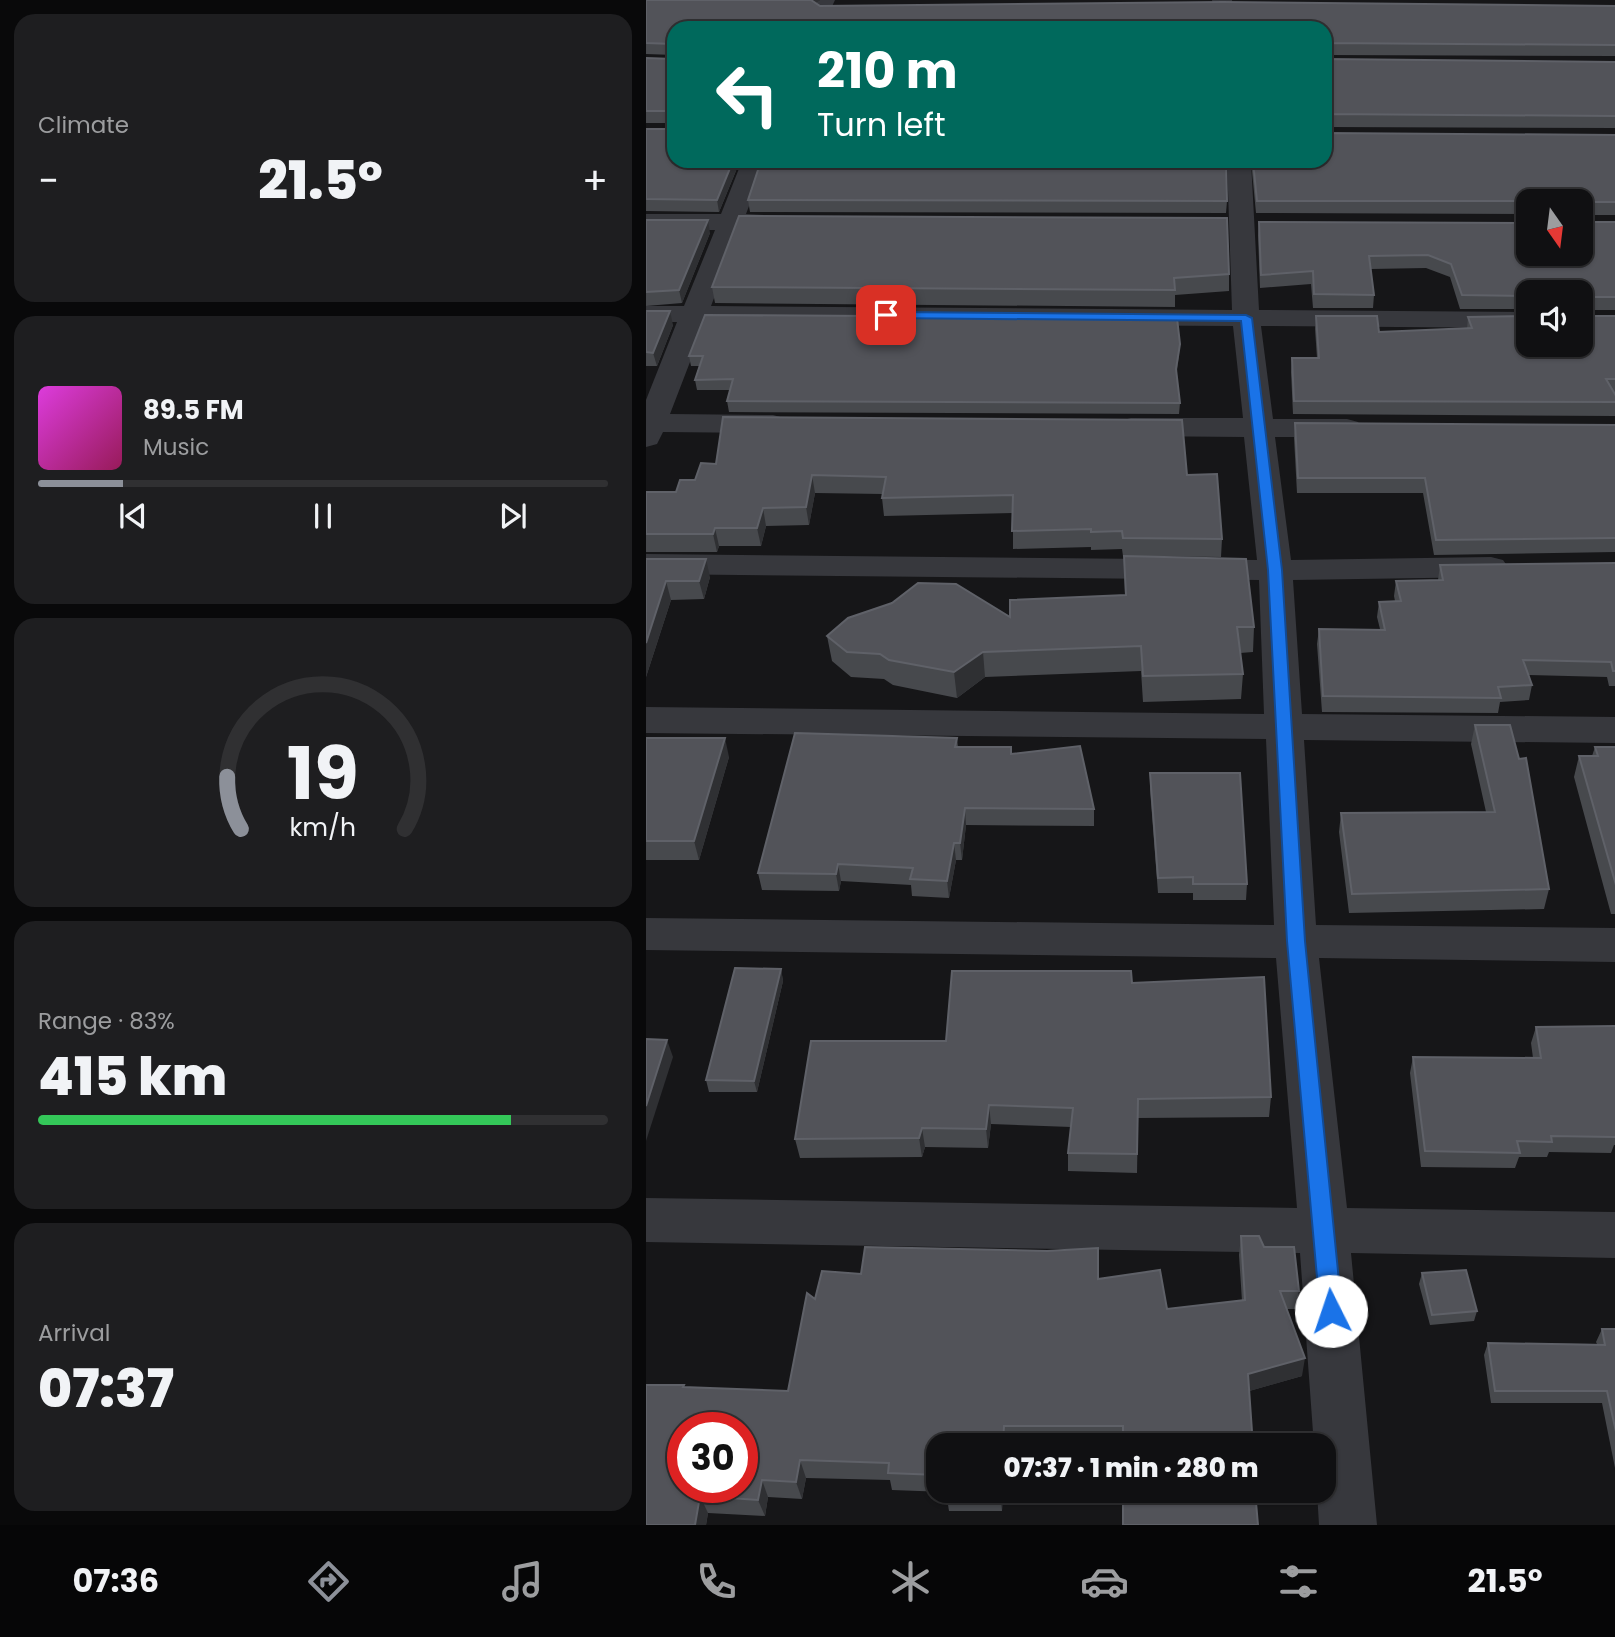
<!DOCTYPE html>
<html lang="en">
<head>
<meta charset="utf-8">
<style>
  body { margin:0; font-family:Poppins,sans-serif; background:#1e1e20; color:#f1f3f6; height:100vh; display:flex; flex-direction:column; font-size:26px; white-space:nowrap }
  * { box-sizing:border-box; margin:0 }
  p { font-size:23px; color:#9c9d9f }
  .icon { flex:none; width:38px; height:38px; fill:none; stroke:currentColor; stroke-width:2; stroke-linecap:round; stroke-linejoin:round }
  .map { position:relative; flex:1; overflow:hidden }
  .sheet { display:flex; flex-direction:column; gap:14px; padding:14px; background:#09090a; width:646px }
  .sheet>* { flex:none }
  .top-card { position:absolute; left:21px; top:21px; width:665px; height:147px; border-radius:21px; box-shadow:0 2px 5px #0004,0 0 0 2px #303032; background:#00695c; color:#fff; overflow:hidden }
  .needle { width:46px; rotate:166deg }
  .controls { position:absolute; left:870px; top:189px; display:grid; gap:14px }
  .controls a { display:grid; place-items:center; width:77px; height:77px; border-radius:14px; background:#101012; box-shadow:0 2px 5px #0004,0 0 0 2px #303032; font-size:35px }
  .speed { position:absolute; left:21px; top:1412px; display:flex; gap:14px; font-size:35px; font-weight:700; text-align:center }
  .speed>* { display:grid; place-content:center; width:91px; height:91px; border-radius:50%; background:#101012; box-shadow:0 2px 5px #0004,0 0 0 2px #303032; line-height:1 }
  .speed .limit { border:10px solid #d22; background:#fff; color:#111 }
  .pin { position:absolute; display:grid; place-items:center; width:60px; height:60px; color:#fff; margin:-30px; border-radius:14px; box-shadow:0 4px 10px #0006 }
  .me { position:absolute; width:77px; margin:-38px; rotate:356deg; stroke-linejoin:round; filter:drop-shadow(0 0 5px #0008) }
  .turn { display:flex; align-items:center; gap:24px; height:147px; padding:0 35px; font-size:32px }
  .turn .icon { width:91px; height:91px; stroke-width:2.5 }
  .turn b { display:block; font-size:49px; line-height:60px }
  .big { font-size:52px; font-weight:800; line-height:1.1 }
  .sheet .tile { flex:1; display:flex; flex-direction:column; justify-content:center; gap:10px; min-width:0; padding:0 24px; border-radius:21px; background:#1e1e20 }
  .sheet .dial { align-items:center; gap:0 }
  .dial svg { height:182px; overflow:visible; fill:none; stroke:#303032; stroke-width:7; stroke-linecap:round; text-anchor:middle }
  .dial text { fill:#f1f3f6; stroke:none }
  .song { display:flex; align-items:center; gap:21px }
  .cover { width:84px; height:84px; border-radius:10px; background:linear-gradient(135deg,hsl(300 70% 55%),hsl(330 70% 35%)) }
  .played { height:7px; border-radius:4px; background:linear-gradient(90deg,#8c9099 15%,#303032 15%) }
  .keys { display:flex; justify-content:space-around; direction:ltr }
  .heat { display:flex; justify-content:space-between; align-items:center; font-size:38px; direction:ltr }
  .charge { height:10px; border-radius:5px; background:linear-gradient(90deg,#34c759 83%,#303032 0) }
  .trip { position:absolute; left:280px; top:1433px; width:410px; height:70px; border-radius:21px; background:#101012; box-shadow:0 2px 5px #0004,0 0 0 2px #303032; font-weight:800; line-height:70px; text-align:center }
  .tabs { display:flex; height:112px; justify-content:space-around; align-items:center; background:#060607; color:#9c9d9f }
  .tabs .icon { width:49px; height:49px }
  .tabs .selected { color:#8c9099 }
  .tabs b { font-size:32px; color:#f1f3f6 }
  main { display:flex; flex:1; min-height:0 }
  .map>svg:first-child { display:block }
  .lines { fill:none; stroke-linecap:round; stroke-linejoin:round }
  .street { fill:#37383d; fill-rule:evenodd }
  .wall { fill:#47494d }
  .shaded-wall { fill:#2f3033 }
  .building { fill:#525359; stroke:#5f6168; stroke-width:2; fill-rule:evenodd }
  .route { fill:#1a73e8; stroke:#114b97; stroke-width:2 }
</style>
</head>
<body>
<main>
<section class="sheet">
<div class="tile"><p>Climate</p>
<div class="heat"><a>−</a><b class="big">21.5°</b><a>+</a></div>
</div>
<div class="tile">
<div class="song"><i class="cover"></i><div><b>89.5 FM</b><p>Music</p></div></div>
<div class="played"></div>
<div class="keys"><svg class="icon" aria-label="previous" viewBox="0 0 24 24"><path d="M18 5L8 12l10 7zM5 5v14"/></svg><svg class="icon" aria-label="pause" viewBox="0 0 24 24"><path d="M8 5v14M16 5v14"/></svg><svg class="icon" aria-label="next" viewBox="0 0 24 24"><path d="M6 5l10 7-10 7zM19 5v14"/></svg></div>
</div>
<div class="tile dial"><svg viewBox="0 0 100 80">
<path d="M14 69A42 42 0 1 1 86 69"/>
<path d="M14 69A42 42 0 0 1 8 46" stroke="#8c9099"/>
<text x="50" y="56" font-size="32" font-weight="700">19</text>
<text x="50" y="72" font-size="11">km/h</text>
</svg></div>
<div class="tile"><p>Range · 83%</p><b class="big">415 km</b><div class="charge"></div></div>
<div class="tile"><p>Arrival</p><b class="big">07:37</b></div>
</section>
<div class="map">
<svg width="970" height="1525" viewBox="0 0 970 1525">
  <rect width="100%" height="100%" fill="#161618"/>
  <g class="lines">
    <!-- street -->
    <g class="street">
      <path d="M169,0H189L176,28H156Z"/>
      <path d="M566,0H586L591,28H571Z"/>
      <path d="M96,161H120L100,214L150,217L154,222L150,227L94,230L65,306L586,310L581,161H605L613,310L882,312V328L615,326L627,419H701L712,422L716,428L712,434L701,437H629L645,560L845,557L857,560L862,567L857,574L845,577L647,580L656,714L970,717V743L658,740L670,925L970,928V962L673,958L701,1208L970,1212V1258L705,1253L731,1525H673L671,1491H677V1446H668L654,1253L0,1242V1198L651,1208L630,958L0,950V918L628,925L620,739L0,733V707L618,714L613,580L0,574V554L611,560L598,437L485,436L474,433L470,427L474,421L485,418H597L587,326L59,323L24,414L127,415L138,418L142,424L138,430L127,433L17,432L11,444L0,447V400L31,322H0V306H38L69,230H0V214H75Z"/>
    </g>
  </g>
  <!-- wall -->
  <g class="wall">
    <path d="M0,0H212H175L170,4L174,6H970V56L679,55L28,28V161H94L73,212L0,211V129H27V123H0V58L28,59V55L0,54Z"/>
    <path d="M679,59L970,62V128L679,127Z"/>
    <path d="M970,135V215H935V222H970V310H935V316H970V393H967L970,396V416L647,414L645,372L646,358H671L669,329L670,316L733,332L821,329L822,317L934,345L882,292V309H814L804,277L780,268L725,269L728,295L727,308H667L665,284L614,288L612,235L613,222L882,254L934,201H882V214L610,213L605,161H679Z"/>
    <path d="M102,200L581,201L580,213L104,212Z"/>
    <path d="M0,220L64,233L36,303L0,306Z"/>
    <path d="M583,274V291L529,295V307L69,303L66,287Z"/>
    <path d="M0,311L27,325L11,366H0Z"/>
    <path d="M533,355L530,374L534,403L533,414L83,412L81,401L84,390H51L49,380L53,366H45L43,356Z"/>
    <path d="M649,423L970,425V552L788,555L777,493H651L648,438Z"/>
    <path d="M55,463L541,475L576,539L575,557L477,556L476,549L445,550V547L367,549V513L238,516L236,498L237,494L169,493L163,525L120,526L115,546H73L71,552H0V492H30L49,480Z"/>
    <path d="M478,556L608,627L607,652L594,653L597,674L595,699L497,702L495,671L339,677L311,698L247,685L238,679L205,677L186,661L181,636L364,617L479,595Z"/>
    <path d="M0,559L64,577L58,599L25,600L0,677Z"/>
    <path d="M970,563V686H963L961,677L883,675L886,685L883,700L854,702L852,713L676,712L671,644L673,629H734L731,617L733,602L749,601L748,596L750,581L792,580L794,565Z"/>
    <path d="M829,725L903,889L898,909L703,913L693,832L695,813L840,812L825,744Z"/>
    <path d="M0,738L83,757L53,860H0Z"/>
    <path d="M311,738L312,747L366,754L448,809V826L320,825L316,860H310L303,898L266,896L265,885L195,881L193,891L116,890L112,873Z"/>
    <path d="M949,747H970V914H965L928,777L933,756H946Z"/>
    <path d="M504,773L601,884L600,900H547V893H512L504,789Z"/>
    <path d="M135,969L137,981L111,1092H63L60,1080Z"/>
    <path d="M486,983L625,1097L623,1117L492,1118L491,1173L422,1171V1153L425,1127L345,1124L342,1148L279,1147L276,1157L154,1158L149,1139L300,1041Z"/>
    <path d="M970,1026V1145H968L965,1153L903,1152L901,1157H873L869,1168L775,1167L764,1073L767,1057L887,1058L885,1043L890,1027Z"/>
    <path d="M595,1236L618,1247L653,1291L650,1309H641L656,1376L603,1391L477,1444H361L360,1446H292V1491H357L356,1511H303L300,1492L246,1490L244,1480L160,1478L156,1499L122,1497L119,1516L62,1513L60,1525H0L39,1387L142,1391L169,1299L215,1274L452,1279L521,1309L596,1301L593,1255Z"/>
    <path d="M776,1273L831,1311L828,1321L784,1325L773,1284Z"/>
    <path d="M956,1329H970V1473L956,1403H845L838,1355L842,1343L951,1344L950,1342Z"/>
  </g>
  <!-- shaded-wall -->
  <g class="shaded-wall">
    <path d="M161,0H175L163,8Z"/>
    <path d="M87,161H94L73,212L71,200Z"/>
    <path d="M62,220L64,233L36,303L33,290Z"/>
    <path d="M24,311L27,325L11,366L7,353Z"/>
    <path d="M534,344L533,355L530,380V369Z"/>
    <path d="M166,475L169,493L163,525L160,507Z"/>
    <path d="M117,508L120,526L115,546L111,528Z"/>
    <path d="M69,528L73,546L71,552L67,534Z"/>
    <path d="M60,559L64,577L58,599L53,581Z"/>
    <path d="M20,581L25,600L0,677V643Z"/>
    <path d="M337,652L339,677L311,698L308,672Z"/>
    <path d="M79,738L83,757L53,860L48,841Z"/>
    <path d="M319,808L320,825L316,860L314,843Z"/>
    <path d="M308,843L310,860L303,898L301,881Z"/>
    <path d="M192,864L195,881L193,891L190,874Z"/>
    <path d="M135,969L137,981L111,1092L108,1081Z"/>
    <path d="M21,1040L27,1057L0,1141V1106Z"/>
    <path d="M343,1105L345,1124L342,1148L340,1129Z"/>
    <path d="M276,1128L279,1147L276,1157L273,1138Z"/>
    <path d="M659,1358L656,1376L600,1392L602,1374Z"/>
    <path d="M358,1426L360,1446H357Z"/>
    <path d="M154,1460L160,1478L156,1499L150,1482Z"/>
    <path d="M116,1480L122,1497L119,1516L112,1500Z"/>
    <path d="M354,1491H357L356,1511L354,1494Z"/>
    <path d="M54,1496L62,1513L60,1525H49Z"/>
  </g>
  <!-- building -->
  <g class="building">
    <path d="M0,0H165L174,6L577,2L970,6V45L680,43L679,51V28H28V161H87L71,200L0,199V129H27V111H0V58L28,59V44L0,43Z"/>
    <path d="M679,59L970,62V116L680,114L679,124Z"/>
    <path d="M679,133L970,135V202H935V222H970V297H935V316H970V379H960L970,396V402L648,401L646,358H673L670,316H731L733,332L826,328L822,317L882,316V345H934V292H882V296L816,295L805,264L782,255L723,256L728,295L668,294L667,271L615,275L613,222L882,223V254H934V201H611L607,161H679Z"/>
    <path d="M115,161H580L581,201L102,200Z"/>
    <path d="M93,216L581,218L583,274L528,278L529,290L66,287Z"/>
    <path d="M0,220H62L33,290L0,292Z"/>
    <path d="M0,311H24L7,353L0,352Z"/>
    <path d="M59,315L531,318L534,344L530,369L534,403L81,401L87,379L49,380L57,356H43Z"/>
    <path d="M77,417L536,420L541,475L571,474L576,539L477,538L476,531L445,532V529L366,531L367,495L236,498L240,477L166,475L160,507L117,508L111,528H69L67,534H0V492H30L34,480H49L55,463L70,464Z"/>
    <path d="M649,423L970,425V538L790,540L779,478H652Z"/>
    <path d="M478,556L600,559L608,627H591L597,674L497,676L495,646L337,652L308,672L243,660L234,654L201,652L181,636L202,618L246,603L272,583L310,584L364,617V600L480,595Z"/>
    <path d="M0,559H60L53,581H20L0,643Z"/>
    <path d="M970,563V671H967L965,662L877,660L886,685L852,687L855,698L677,696L673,629L739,630L733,602L755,601L750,581L797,580L794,565Z"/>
    <path d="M829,725H864L873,759L880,758L903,889L706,894L695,813L849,812Z"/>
    <path d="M149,733L311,738L309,747H365V754L434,746L448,809L319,808L314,843H308L301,881L264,879L267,868L192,864L190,874L112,873Z"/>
    <path d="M0,738H79L48,841H0Z"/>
    <path d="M949,747H970V885L933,756H952Z"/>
    <path d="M504,773H594L601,884H547V877L512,878Z"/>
    <path d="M89,968L135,969L108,1081L60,1080Z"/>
    <path d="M306,971H485L486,983L618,977L625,1097L492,1099L491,1154L422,1153L427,1108L343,1105L340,1129L276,1128L273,1138L149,1139L165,1041H300Z"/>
    <path d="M970,1026V1137L905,1136L906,1142L871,1141L874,1153L779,1151L767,1057L895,1058L890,1027Z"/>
    <path d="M0,1039L21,1040L0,1106Z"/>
    <path d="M595,1236H613L618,1247H648L653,1291H634L659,1358L602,1374L607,1446H477V1426H358L357,1446H292V1475L242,1473L243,1463L154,1460L150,1482L116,1480L112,1500L54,1496L49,1525H0V1385H38L37,1387L142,1391L161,1293L169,1299L176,1271L215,1274L219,1247L401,1251L452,1248V1279L514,1270L521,1309L599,1300ZM37,1428H96V1488H37Z"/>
    <path d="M820,1270L831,1311L786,1315L776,1273Z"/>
    <path d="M956,1329H970V1432L961,1391H849L842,1343L959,1345Z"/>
    <path d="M300,1491H354V1494H299Z"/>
    <path d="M477,1491H609L612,1525H477Z"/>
  </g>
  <!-- route -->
  <path class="route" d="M240,312L600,315L606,318L636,570L659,941L696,1311L692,1318L685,1321L677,1318L674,1311L641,941L622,570L595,321L236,318V313Z"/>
</svg>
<div class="controls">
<a><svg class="needle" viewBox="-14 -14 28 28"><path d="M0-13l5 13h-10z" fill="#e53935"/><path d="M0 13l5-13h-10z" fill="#9c9d9f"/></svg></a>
<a><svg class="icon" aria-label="sound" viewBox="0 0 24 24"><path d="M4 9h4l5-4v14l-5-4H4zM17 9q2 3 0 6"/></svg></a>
</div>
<div class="speed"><div class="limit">30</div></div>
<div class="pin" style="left:240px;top:315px;background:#d93025"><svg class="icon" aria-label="arrive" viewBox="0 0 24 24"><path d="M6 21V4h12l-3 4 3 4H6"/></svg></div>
<svg class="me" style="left:685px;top:1311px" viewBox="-20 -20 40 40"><circle r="19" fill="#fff"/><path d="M0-13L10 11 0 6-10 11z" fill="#1a73e8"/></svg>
<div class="trip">07:37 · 1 min · 280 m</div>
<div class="top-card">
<div class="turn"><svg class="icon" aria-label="left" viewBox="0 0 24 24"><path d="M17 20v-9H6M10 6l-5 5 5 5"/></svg><div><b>210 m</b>Turn left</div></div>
</div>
</div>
</main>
<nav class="tabs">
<b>07:36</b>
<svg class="icon selected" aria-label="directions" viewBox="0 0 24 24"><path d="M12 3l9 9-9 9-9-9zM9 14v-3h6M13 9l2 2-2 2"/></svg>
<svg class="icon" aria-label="music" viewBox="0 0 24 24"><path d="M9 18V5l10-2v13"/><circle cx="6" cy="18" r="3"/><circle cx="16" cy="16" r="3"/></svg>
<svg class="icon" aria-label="phone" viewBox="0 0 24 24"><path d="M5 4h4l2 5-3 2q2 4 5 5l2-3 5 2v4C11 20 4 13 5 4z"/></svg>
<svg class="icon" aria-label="climate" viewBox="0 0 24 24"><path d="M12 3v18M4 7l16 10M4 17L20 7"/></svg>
<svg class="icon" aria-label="car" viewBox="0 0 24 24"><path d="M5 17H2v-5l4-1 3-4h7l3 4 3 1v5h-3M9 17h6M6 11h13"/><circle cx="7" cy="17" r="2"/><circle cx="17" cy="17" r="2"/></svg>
<svg class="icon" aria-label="filters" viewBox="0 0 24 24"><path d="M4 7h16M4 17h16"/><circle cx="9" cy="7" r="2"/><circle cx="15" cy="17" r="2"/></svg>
<b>21.5°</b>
</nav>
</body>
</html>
